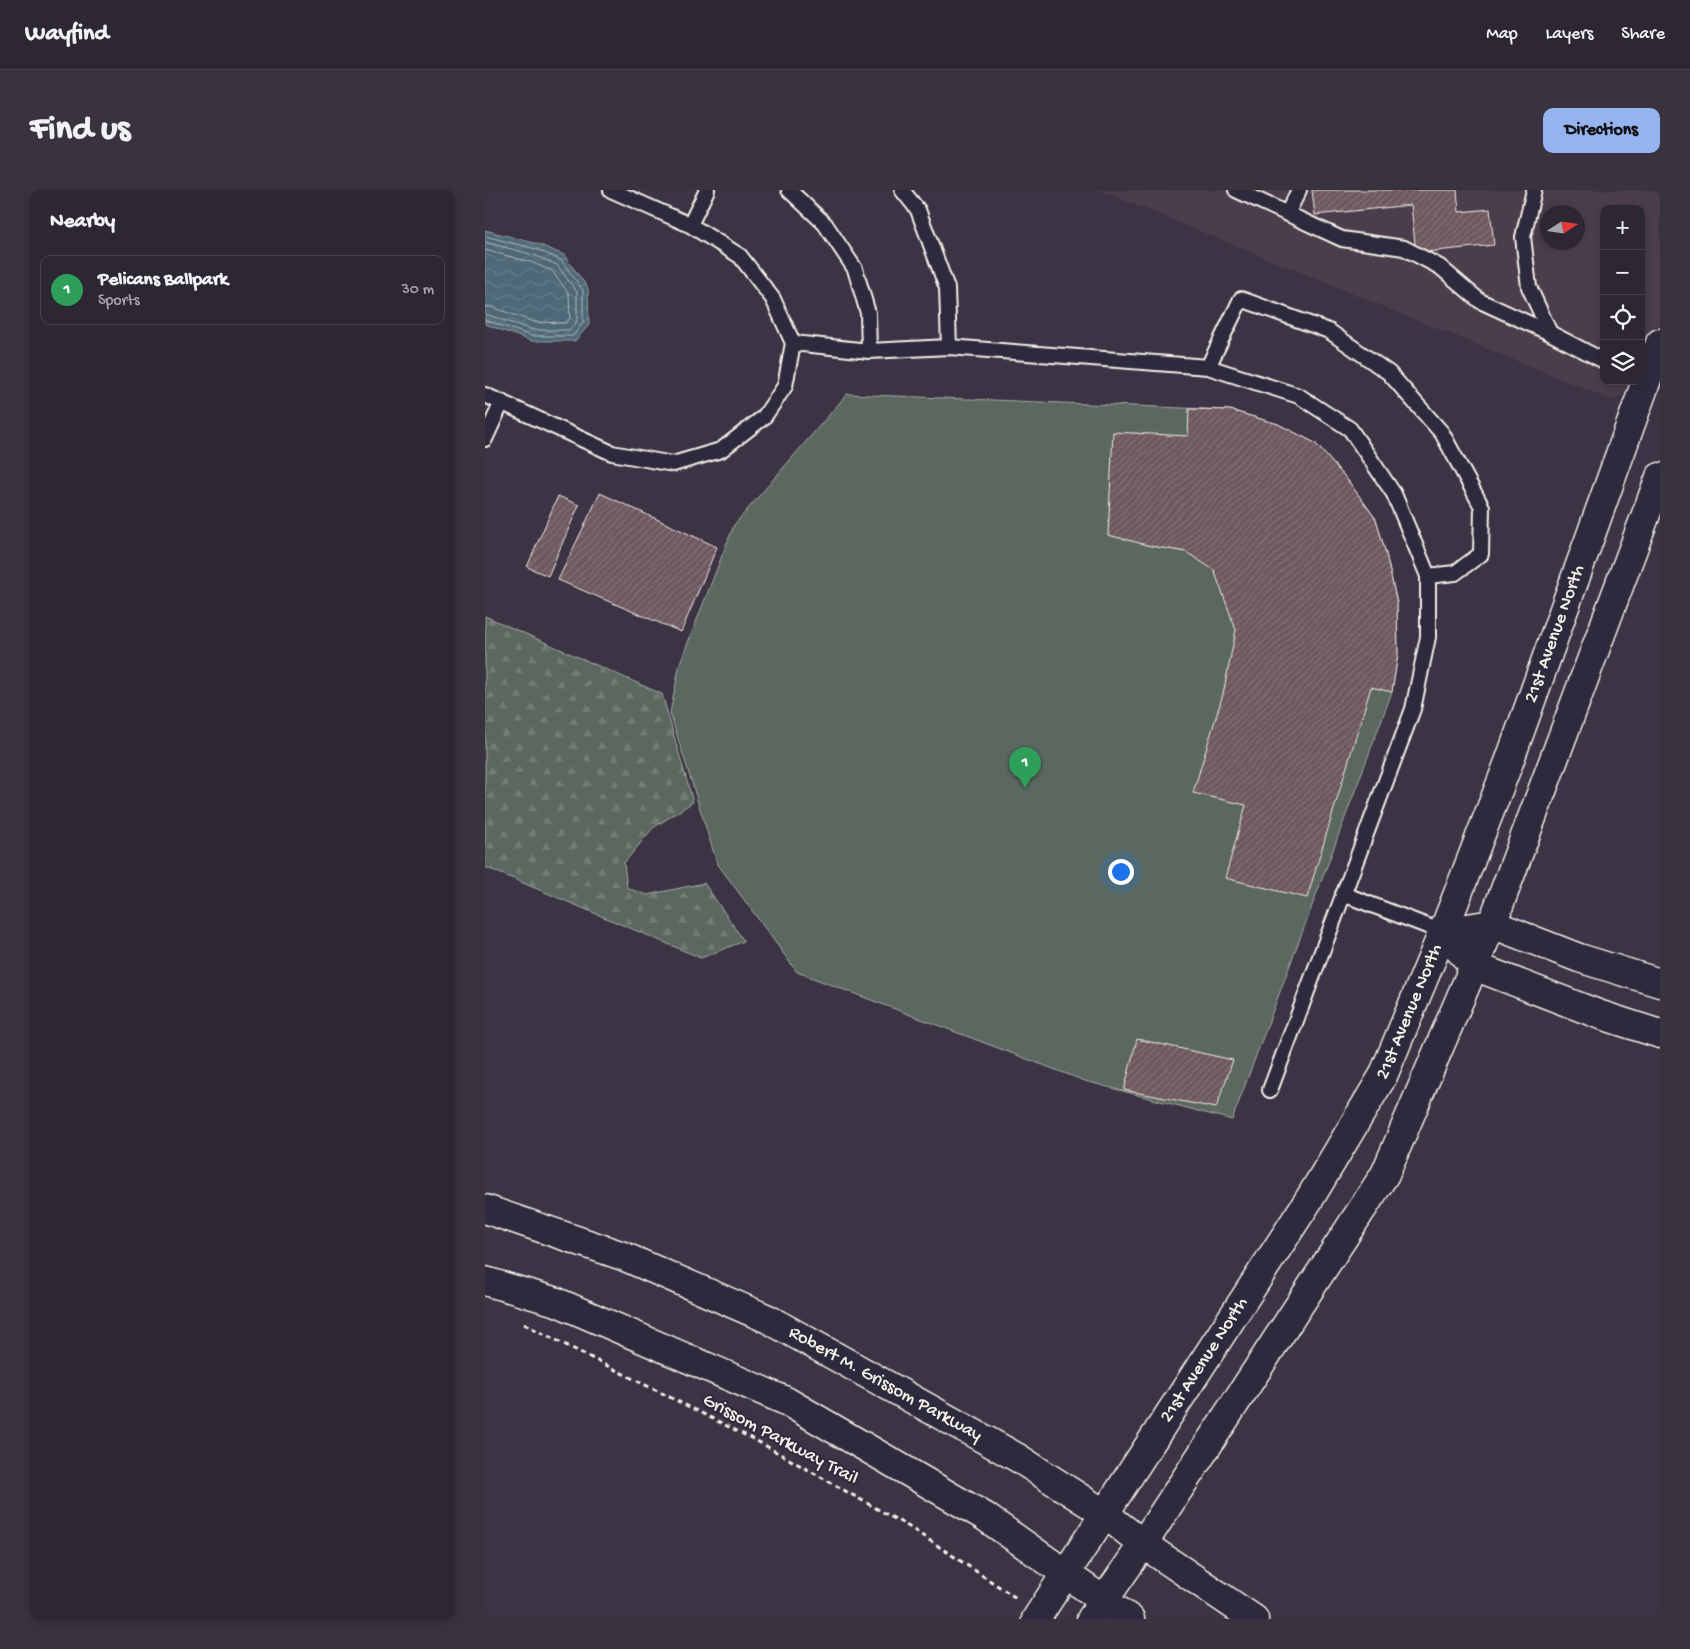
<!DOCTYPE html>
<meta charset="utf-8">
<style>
:root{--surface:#2d2633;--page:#39323f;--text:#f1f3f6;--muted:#a7a5ac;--line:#48434e;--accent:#95b2f1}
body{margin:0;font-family:"Gochi Hand",sans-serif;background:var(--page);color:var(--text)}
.controls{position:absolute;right:15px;top:15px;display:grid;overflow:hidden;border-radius:10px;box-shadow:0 2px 8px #0003}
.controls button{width:45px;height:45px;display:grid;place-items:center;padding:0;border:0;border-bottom:1px solid var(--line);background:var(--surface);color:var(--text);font:25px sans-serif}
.compass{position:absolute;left:1055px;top:15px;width:45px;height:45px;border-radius:50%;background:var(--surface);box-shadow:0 2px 8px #0003;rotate:78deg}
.you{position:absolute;left:635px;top:681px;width:18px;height:18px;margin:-12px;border:4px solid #fff;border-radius:50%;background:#1a73e8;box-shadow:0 0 0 8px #1a73e833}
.badge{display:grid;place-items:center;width:32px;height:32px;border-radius:50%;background:var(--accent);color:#fff;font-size:16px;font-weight:700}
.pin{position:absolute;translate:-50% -41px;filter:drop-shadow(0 1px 2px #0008)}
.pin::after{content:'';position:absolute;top:26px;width:18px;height:15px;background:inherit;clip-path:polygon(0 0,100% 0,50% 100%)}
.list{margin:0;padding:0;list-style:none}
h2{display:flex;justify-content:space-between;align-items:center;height:65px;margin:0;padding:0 20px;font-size:21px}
h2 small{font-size:16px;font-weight:400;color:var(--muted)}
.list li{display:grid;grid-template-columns:32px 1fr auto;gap:15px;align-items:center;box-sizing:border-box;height:70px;margin:0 10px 10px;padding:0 10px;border:1px solid var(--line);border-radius:10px}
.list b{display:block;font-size:19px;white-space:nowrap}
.list p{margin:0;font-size:16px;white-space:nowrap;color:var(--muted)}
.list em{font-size:16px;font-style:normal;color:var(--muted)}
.icon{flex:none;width:28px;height:28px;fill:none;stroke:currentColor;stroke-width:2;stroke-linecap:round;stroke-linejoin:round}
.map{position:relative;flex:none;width:1175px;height:1429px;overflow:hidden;border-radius:10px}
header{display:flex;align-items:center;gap:30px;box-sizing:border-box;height:70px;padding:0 25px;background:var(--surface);border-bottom:1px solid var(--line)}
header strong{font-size:24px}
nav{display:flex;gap:28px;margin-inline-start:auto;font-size:18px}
.intro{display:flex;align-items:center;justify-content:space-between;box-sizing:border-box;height:120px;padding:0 30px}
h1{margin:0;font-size:35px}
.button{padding:12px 22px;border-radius:10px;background:var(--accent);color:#111;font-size:18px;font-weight:700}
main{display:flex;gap:30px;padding:0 30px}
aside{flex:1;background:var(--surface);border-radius:10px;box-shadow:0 2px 8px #0003}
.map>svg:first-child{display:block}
.built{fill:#4b3e4c;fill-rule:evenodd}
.forest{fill:url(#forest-firs);stroke:#a7aca3}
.pitch{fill:#5a685e;stroke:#a7aca3}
.water{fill:url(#water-waves);stroke:#909ea4}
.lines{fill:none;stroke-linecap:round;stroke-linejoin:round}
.shore{stroke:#b2baba;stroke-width:1}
.building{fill:url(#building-hatch);stroke:#f4f1e8}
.service-casing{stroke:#f4f1e8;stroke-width:18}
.minor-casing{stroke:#f4f1e8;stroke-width:31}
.secondary-casing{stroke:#f4f1e8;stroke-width:31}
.path{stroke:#f4f1e8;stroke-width:3;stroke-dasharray:5 4;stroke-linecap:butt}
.service{stroke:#2f2a3d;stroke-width:14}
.minor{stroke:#2f2a3d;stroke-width:28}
.secondary{stroke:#2f2a3d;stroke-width:28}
.labels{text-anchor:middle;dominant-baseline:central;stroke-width:4;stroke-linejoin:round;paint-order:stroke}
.street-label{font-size:19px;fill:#f4f1e8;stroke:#2f2a3d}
</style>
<header>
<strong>Wayfind</strong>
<nav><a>Map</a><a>Layers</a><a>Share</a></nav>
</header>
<div class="intro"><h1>Find us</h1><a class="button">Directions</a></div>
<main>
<aside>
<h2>Nearby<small></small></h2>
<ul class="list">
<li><span class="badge" style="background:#2e9e5b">1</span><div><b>Pelicans Ballpark</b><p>Sports</p></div><em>30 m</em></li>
</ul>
</aside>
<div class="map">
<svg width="1175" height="1429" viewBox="0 0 1175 1429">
<defs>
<pattern id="forest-firs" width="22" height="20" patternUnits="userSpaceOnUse" patternTransform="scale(1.25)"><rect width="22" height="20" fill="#5a685e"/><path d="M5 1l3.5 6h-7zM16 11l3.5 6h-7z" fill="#727e75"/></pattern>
<pattern id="water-waves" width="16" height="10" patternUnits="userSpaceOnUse" patternTransform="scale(1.25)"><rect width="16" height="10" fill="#4e6776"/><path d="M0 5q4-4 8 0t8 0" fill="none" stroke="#687d8a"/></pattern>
<pattern id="building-hatch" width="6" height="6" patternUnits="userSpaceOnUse" patternTransform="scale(1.25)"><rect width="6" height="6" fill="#6e585e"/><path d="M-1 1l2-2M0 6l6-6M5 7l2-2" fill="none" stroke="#837075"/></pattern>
</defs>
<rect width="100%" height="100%" fill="#3c3344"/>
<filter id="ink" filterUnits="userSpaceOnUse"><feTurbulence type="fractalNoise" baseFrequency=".02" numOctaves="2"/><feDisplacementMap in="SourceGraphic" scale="10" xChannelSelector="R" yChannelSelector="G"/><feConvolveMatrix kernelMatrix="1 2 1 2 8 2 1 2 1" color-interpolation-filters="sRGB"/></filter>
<g filter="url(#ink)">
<!-- built -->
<path class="built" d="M 614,0 L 1175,0 L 1175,153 L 1160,193 L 1127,210 ZM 1119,19 L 1156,19 L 1156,191 L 1119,191 ZM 1062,22 L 1092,22 L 1092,52 L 1062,52 Z"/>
<!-- forest -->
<path class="forest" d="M 0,426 L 177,504 L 208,612 L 168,638 L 139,673 L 142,698 L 162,705 L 219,693 L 259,751 L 216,768 L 0,677 Z"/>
<!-- pitch -->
<path class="pitch" d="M 362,204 L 745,220 L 793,234 L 830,253 L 861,288 L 891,329 L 901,364 L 912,413 L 913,464 L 907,502 L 747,930 L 600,891 L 312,782 L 232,673 L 185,523 L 195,473 L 249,335 Z"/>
<!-- water -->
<path class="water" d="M 0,40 L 53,54 L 79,65 L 103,98 L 104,135 L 90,151 L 46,151 L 0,134 Z"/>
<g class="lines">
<!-- shore -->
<path class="shore" d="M 0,46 L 51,59 L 76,70 L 98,100 L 98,133 L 88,146 L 47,146 L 0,130
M 0,52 L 49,65 L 72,75 L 92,102 L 92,131 L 84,140 L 48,140 L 0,124
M 0,60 L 46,72 L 67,81 L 84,104 L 85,128 L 81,133 L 49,132 L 7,117 L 0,116"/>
</g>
<!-- building -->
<path class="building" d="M 827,0 L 972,0 L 974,22 L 1005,19 L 1009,55 L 931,63 L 926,15 L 830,25 Z
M 704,219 L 745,220 L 793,234 L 830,253 L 861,288 L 891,329 L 901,364 L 912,413 L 913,464 L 907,502 L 886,497 L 822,708 L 740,688 L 761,615 L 708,603 L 738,504 L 751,440 L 729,380 L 701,362 L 666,356 L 623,345 L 628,242 L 703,246 Z
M 115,303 L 232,357 L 196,442 L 73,390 Z
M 73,306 L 94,315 L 63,386 L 42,377 Z
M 652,849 L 748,870 L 731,918 L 639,900 Z"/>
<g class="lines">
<defs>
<path id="service" d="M 304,0 L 340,34 L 370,79 L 383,123 L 384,161
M 417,0 L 433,20 L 462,98 L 464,157
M 751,0 L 857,49 L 919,58 L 955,77 L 995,111 L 1065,143 L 1119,171
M 1049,0 L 1038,47 L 1044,97 L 1065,143
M 802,24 L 814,0
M 205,35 L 222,0
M 308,153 L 384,161 L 464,157 L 723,177 L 814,206 L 865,239 L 909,304 L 943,386 L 943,447 L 928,519 L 785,900
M 723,177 L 756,109 L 844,141 L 904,183 L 957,243 L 997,317 L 996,364 L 970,383 L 943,386
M 0,205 L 127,263 L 188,274 L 236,260 L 279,227 L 300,196 L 308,153 L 288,109 L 255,66 L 205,35 L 126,0
M 0,249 L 17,212
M 858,704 L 958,742"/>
<path id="minor" d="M 958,742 L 989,776 L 1113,824 L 1175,844
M 958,742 L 1007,734 L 1094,768 L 1175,793"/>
<g id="secondary">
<path id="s1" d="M 0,1019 L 138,1066 L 283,1129 L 533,1268 L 620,1324 L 658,1354 L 769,1429"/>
<path d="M 0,1091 L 72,1112 L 301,1211 L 499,1326 L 645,1429"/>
<path id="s2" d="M 551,1429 L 825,1008 L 898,886 L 958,742 L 1024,572 L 1175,153"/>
<path d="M 606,1429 L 658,1354 L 900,984 L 1007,734 L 1175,287"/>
</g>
</defs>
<!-- service casing -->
<use href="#service" class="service-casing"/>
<!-- minor casing -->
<use href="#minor" class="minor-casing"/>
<!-- secondary casing -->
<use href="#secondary" class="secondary-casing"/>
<!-- path -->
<path class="path" d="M 39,1134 L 272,1251 L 426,1338 L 531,1408"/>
<!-- service -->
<use href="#service" class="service"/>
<!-- minor -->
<use href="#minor" class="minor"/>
<!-- secondary -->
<use href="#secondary" class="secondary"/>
</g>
</g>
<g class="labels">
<!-- street labels -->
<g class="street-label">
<text stroke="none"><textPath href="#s2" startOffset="1119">21st Avenue North</textPath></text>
<text stroke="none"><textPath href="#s2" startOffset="714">21st Avenue North</textPath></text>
<text stroke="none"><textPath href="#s2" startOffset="309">21st Avenue North</textPath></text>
<text stroke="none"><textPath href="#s1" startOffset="438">Robert M. Grissom Parkway</textPath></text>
<text transform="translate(295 1250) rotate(28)">Grissom Parkway Trail</text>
</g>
</g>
</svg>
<div class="controls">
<button>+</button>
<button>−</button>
<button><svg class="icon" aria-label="locate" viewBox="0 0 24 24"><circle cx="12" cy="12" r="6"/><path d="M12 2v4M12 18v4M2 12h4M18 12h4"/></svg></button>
<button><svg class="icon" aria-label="layers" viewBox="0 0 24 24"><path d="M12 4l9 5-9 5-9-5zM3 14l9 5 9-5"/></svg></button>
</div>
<svg class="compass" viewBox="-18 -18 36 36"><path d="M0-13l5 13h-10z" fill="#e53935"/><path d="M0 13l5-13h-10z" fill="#a7a5ac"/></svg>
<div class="you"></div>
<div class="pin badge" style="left:540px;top:598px;background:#2e9e5b">1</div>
</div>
</main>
